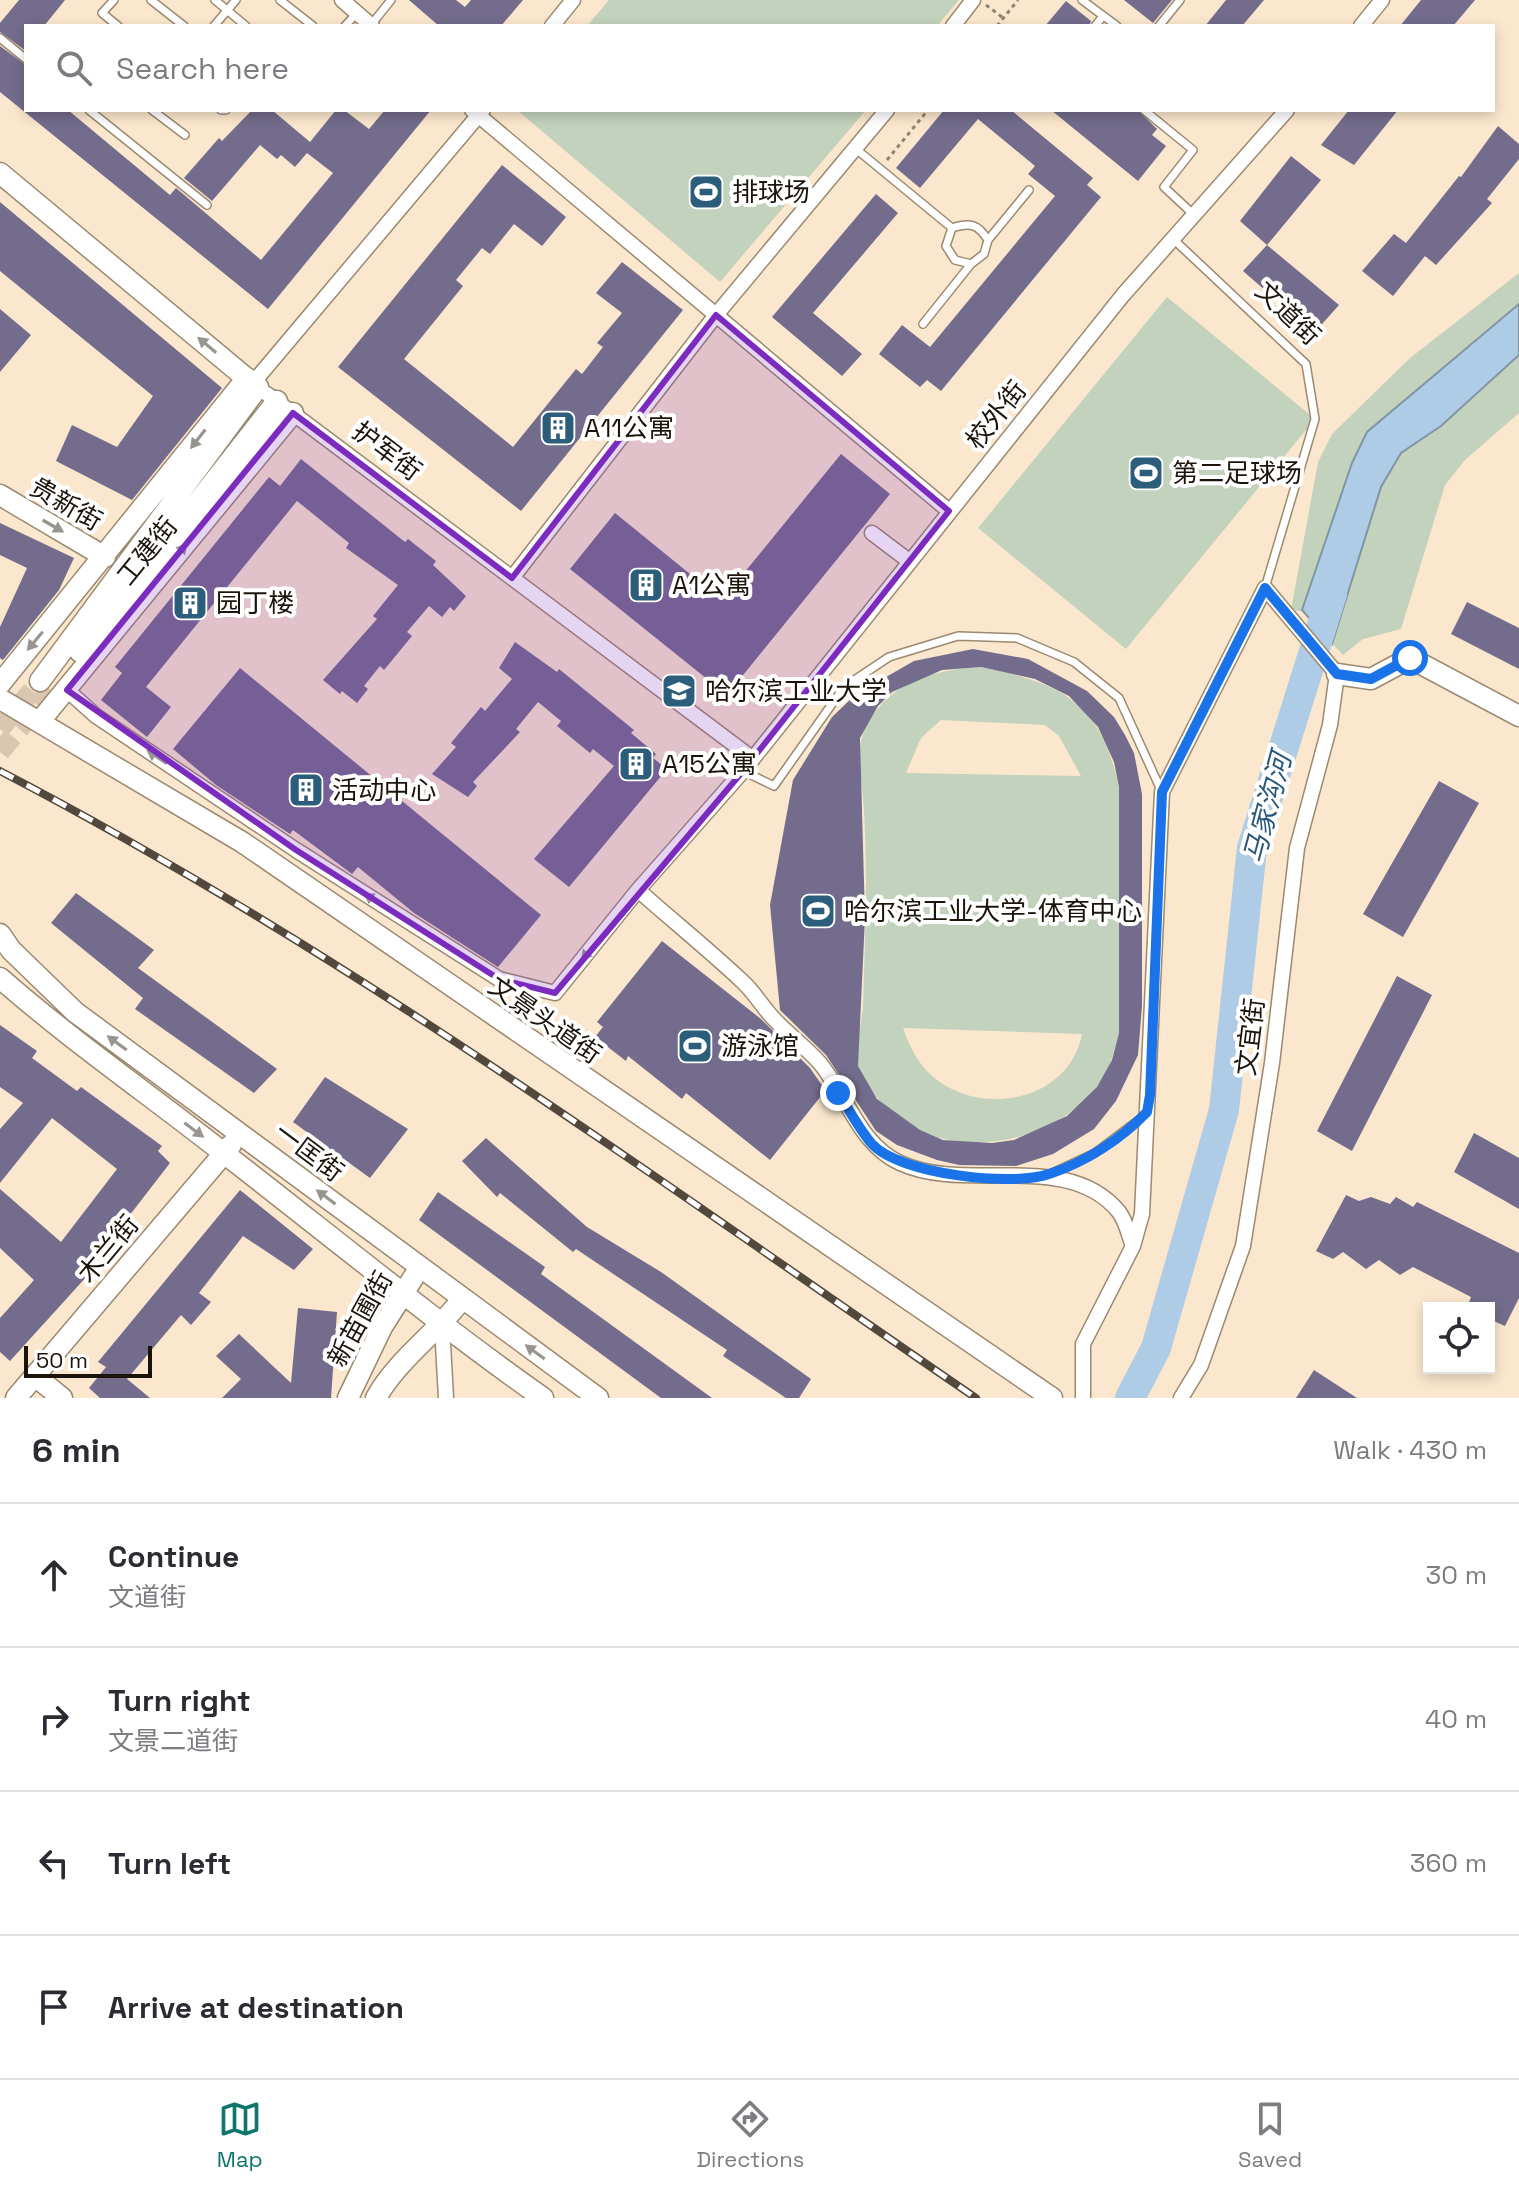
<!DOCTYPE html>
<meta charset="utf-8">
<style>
:root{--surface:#fff;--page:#f2f2f3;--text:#2b2b33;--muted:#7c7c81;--line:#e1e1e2;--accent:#0f766e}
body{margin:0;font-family:"Space Grotesk","Noto Sans SC",sans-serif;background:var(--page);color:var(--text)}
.controls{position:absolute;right:24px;bottom:24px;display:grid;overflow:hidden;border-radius:0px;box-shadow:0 4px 12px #0003}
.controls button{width:72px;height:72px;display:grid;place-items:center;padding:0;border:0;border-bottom:2px solid var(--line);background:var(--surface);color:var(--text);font:40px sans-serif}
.scale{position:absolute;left:24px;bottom:20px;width:128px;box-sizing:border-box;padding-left:8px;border:4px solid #1b140b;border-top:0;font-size:22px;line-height:28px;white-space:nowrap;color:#1b140b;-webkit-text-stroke:6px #fff;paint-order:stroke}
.stop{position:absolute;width:24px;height:24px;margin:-18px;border:6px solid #1a73e8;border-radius:50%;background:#fff}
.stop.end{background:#1a73e8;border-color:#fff;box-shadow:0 2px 8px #0008}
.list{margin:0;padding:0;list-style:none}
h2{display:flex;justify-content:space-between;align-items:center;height:104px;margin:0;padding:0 32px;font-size:34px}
h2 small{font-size:26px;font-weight:400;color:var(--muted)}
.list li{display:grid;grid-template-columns:52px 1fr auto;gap:24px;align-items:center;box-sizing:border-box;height:144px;padding:0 32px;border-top:2px solid var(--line)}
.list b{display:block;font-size:30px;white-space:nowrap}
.list p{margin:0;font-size:26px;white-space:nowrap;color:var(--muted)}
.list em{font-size:26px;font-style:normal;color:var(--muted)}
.icon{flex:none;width:44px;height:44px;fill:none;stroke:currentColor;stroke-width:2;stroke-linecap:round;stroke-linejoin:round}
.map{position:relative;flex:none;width:1519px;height:1398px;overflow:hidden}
.search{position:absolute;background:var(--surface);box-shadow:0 4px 12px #0003;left:24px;right:24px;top:24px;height:88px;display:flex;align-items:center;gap:20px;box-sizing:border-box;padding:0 28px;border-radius:0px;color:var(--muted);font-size:30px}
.sheet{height:680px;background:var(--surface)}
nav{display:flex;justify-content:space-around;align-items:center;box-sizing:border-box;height:112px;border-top:2px solid var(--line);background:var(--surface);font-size:22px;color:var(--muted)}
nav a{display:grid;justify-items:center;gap:4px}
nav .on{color:var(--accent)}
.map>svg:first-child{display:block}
.green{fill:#c3d2bc;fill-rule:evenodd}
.water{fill:#aecce6;stroke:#8295a4;stroke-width:2}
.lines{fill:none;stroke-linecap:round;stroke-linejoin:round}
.river{stroke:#aecce6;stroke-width:30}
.building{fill:#736c8c;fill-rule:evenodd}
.secondary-tunnel{stroke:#d9c7b0;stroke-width:20;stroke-dasharray:20 10;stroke-linecap:butt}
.lane-casing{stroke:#9b8970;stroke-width:10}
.street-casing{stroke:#9b8970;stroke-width:17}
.secondary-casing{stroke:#9b8970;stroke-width:23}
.path{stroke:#918371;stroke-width:3;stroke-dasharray:4 4;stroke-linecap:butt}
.lane{stroke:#fff;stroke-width:7}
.street{stroke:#fff;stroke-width:14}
.secondary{stroke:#fff;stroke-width:20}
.rail-casing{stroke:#52483b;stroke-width:8}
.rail{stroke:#fff;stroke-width:5;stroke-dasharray:15;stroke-linecap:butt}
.oneway{fill:#989591}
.route{stroke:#1a73e8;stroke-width:10}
.marked{fill:#7b2cbf;fill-opacity:0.2;stroke:#7b2cbf;stroke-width:6;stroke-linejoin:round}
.labels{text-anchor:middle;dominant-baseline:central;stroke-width:8;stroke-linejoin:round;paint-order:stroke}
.poi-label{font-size:26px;fill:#1b140b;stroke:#fff;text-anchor:start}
.street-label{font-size:26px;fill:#1b140b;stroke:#fff}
.water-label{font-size:28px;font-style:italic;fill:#2a587d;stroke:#fff}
</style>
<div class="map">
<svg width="1519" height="1398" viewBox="0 0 1519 1398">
<rect width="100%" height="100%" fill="#fbe7cd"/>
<!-- green -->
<path class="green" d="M 609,0 L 959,0 L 937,26 L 587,26 Z
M 517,110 L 866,110 L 720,282 Z
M 1519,273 L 1519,413 L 1465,460 L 1445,485 L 1401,629 L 1363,639 L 1343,655 L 1302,611 L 1291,610 L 1318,462 L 1332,434 L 1410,358 Z
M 1167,297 L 1315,419 L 1126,649 L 978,528 Z
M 981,667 C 1061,684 1100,700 1119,787 L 1119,1033 C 1114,1052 1109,1072 1096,1088 C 1040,1157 915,1166 867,1083 C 864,1078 860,1072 858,1067 C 854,1049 862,1024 863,1006 C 865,942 868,877 864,812 C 863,785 853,747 868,723 C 893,680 934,670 981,667 ZM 941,720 L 1045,725 L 1059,736 L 1081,776 L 906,773 L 921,738 ZM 903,1028 L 1082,1034 C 1069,1102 980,1118 932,1076 C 918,1064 909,1045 903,1028 Z"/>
<!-- water -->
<path class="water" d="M 1519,304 L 1519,355 L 1441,426 L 1401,453 L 1381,487 L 1332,644 L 1302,610 L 1352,463 L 1367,432 Z"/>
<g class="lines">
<!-- river -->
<path class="river" d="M 1130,1398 L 1156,1348 L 1224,1110 L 1252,848 L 1332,594"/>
</g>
<!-- building -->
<path class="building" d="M 19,0 L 65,0 L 44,26 L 26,26 L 26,51 L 0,32 L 0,23 Z
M 409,0 L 456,0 L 465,7 L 471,0 L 523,0 L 501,26 L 439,26 Z
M 1124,0 L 1172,0 L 1153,23 Z
M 1226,0 L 1264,0 L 1242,26 L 1205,26 Z
M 1421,0 L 1475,0 L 1453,26 L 1400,26 Z
M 1066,1 L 1091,21 L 1089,26 L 1045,26 Z
M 0,46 L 26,65 L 26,110 L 68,110 L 170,195 L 176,188 L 261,260 L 333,173 L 307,153 L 295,167 L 281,155 L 277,159 L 260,145 L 212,201 L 184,178 L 219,138 L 222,141 L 252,110 L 272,110 L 310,142 L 336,110 L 344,110 L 369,129 L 385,110 L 431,110 L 268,309 L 0,92 Z
M 944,110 L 1011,110 L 1093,178 L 1087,185 L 1101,197 L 941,391 L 927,380 L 920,387 L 879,354 L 902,325 L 930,347 L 1055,196 L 1028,174 L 1035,166 L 978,119 L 920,188 L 896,168 Z
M 1051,110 L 1138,110 L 1157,129 L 1152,135 L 1166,146 L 1138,181 Z
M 1349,110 L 1398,110 L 1354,165 L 1321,145 Z
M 1498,126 L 1519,144 L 1519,159 L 1487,199 L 1492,203 L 1436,265 L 1425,256 L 1393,296 L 1362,271 L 1394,234 L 1406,243 L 1459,176 L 1461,177 Z
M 1291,156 L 1321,180 L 1267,245 L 1240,221 Z
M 502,165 L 566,217 L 542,246 L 514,224 L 490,254 L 482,248 L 456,280 L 463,286 L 404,359 L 513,447 L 576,369 L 582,374 L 603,347 L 597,343 L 622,313 L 596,293 L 622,262 L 683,310 L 521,511 L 338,367 Z
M 876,194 L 898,213 L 813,313 L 862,354 L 842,376 L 772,317 Z
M 0,202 L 222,388 L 132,500 L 56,461 L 72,425 L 117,447 L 153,396 L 0,271 Z
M 1267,245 L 1339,305 L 1314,333 L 1243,271 Z
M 0,309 L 31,335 L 0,372 Z
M 841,454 L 890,494 L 727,695 L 570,569 L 615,513 L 722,600 Z
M 301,459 L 405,542 L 408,539 L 436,561 L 433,565 L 466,596 L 454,611 L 450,607 L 442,617 L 429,606 L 407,632 L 412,636 L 384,670 L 380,666 L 364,686 L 368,689 L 357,703 L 342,691 L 340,694 L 323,680 L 377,619 L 373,616 L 398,585 L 346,548 L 349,543 L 297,501 L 146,687 L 171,707 L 147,737 L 101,700 L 122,673 L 115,667 L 269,477 L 280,486 Z
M 0,523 L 74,558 L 59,590 L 3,660 L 0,658 L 0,627 L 27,568 L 0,555 Z
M 1467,602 L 1519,628 L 1519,669 L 1451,634 Z
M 515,642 L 557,672 L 559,669 L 634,730 L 631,733 L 656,754 L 653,758 L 667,769 L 569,887 L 534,859 L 614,766 L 593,749 L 590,753 L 557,726 L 561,721 L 538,702 L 516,729 L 520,732 L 473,782 L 477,786 L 468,797 L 432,774 L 456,747 L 451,743 L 481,707 L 485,711 L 512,679 L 499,668 Z
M 973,649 L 1028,659 L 1087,691 L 1114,717 L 1125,735 L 1134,753 L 1142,794 L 1142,1006 L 1138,1055 L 1116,1101 L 1094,1129 L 1053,1154 L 1016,1166 L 959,1165 L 937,1160 L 897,1145 L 876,1131 L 826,1055 L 780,1010 L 770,905 L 793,780 L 832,717 L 853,697 L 856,703 L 872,685 L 914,661 ZM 981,667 L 1035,679 L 1069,696 L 1098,727 L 1114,762 L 1119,787 L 1119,1033 L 1112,1060 L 1097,1087 L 1067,1116 L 1014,1140 L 992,1143 L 943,1140 L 920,1130 L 877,1099 L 858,1066 L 865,918 L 860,738 L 878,706 L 892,692 L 942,670 Z
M 240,668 L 541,915 L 498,967 L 414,913 L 358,867 L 352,874 L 293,830 L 290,834 L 216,785 L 173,749 Z
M 1439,781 L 1479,803 L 1403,937 L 1363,914 Z
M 76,893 L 154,950 L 138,968 L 277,1069 L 254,1093 L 135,1009 L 143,998 L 51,923 Z
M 662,941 L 761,1019 L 810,1068 L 837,1107 L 821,1096 L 770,1160 L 686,1093 L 682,1099 L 628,1056 L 626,1061 L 595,1037 L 603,1027 L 597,1022 Z
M 1397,976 L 1432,995 L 1352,1151 L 1317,1131 Z
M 0,1025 L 37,1051 L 32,1058 L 77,1091 L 81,1087 L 162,1146 L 158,1151 L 170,1163 L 85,1273 L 88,1275 L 10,1361 L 0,1352 L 0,1318 L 34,1280 L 0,1248 L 0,1189 L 61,1242 L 117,1169 L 52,1118 L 0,1183 L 0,1129 L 23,1103 L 0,1087 Z
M 325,1077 L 408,1129 L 370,1178 L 293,1122 Z
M 1474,1133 L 1519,1158 L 1519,1209 L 1454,1172 Z
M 486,1138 L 587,1227 L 661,1272 L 811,1379 L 799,1398 L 786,1398 L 723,1356 L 727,1350 L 576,1249 L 573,1252 L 500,1193 L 497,1197 L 462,1161 Z
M 240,1190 L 313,1249 L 294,1270 L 243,1236 L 199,1293 L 211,1302 L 191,1325 L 181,1315 L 127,1379 L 150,1398 L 100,1398 L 89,1388 L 106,1367 L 98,1362 Z
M 438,1192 L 545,1267 L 541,1274 L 712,1398 L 661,1398 L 419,1220 Z
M 1346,1195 L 1359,1201 L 1371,1197 L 1390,1204 L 1396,1197 L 1413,1207 L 1417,1202 L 1519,1253 L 1519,1298 L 1505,1326 L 1489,1319 L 1489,1308 L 1467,1308 L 1471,1297 L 1413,1267 L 1400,1275 L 1379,1260 L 1366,1269 L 1343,1252 L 1333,1259 L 1316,1251 Z
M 298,1308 L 337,1312 L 331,1398 L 222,1398 L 241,1379 L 216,1356 L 239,1334 L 291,1383 Z
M 1314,1370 L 1357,1398 L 1296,1398 Z"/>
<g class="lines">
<!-- secondary-tunnel -->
<path class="secondary-tunnel" d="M 0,729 L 40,681
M 0,752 L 51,690"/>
<defs>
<path id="lane" d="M 114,0 L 102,13 L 118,26
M 151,0 L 184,26
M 215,0 L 246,26
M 280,0 L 313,26
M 1082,0 L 1117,26
M 371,25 L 391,0
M 214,26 L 236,0
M 345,26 L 357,13
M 1095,26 L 1103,16
M 1159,26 L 1180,0
M 0,38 L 26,59
M 89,110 L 207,205
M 152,110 L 185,135
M 221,110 L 226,110
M 1144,110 L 1193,150 L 1164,187 L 1193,214
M 856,149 L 952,228 C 970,222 978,224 988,240 L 984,254 L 971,264 L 955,260 L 946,246 L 952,228
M 1171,237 L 1306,364 L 1315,419 L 1265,588
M 988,240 L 1029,190
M 923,324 L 971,264
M 743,771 L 774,786 L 844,687 L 889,657 L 958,636 L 1017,638 L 1074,662 L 1119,698 L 1161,790
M 1048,1175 L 1095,1153 L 1144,1116"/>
<path id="street" d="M 342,0 L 372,26
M 552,26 L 573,0
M 953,26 L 973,0
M 1361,26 L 1382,0
M 472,110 L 949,511
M 253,383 L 483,110
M 267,394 L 752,758
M 872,533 L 909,561
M 512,578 L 716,315 L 887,110
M 67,690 L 96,716 L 296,850 L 499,979 L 555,993 L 638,890
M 1133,1246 C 1129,1236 1126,1221 1119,1212 C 1068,1149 967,1194 900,1163 C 858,1144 847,1094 818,1061 C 804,1046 788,1034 774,1019 C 763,1008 755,993 743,982 C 709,950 673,921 638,890 L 743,771 L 1123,295 L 1287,110
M 442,1326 L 446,1398
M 1083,1398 L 1083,1344 L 1133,1246 L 1142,1214 L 1162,792 L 1265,588 L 1337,674 L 1330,725 L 1297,848 L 1272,1063 L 1243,1246 L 1201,1365 L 1181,1398"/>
<path id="secondary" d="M 0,173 L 257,387
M 0,495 L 105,557
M 80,652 L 277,401
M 1337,674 L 1371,679 L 1410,658 L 1519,716
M 40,681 L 258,387
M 0,684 L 247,378
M 0,699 L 242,842 L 1052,1398
M 40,721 L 293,413
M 0,934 L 11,950 L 75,1012 L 598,1398
M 0,978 C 72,1041 150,1095 225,1154 C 331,1236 434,1321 543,1398
M 35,1376 L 62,1398
M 16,1398 L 231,1145
M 348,1398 L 382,1327 L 420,1267
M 376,1398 C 397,1360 436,1334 462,1299"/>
</defs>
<!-- lane casing -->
<use href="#lane" class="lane-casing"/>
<!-- street casing -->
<use href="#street" class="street-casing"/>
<!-- secondary casing -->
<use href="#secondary" class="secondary-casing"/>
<!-- path -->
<path class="path" d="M 986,5 L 1002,17
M 997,26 L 1018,0
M 887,160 L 928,110"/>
<!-- lane -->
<use href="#lane" class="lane"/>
<!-- street -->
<use href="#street" class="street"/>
<!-- secondary -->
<use href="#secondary" class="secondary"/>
<defs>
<path id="rail" d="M 0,771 C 343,949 657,1180 976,1398"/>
</defs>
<!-- rail casing -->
<use href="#rail" class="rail-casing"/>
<!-- rail -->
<use href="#rail" class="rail"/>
</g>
<!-- one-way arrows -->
<defs><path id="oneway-solid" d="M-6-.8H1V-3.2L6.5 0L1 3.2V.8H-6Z" transform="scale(2)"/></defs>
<g class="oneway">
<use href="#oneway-solid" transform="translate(207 345) rotate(-140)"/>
<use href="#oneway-solid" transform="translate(198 439) rotate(128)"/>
<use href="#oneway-solid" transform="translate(53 526) rotate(30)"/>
<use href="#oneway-solid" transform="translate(179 553) rotate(-51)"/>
<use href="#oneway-solid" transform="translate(35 641) rotate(130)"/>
<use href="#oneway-solid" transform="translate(157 757) rotate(-146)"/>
<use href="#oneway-solid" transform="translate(374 900) rotate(-148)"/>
<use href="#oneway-solid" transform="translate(589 951) rotate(129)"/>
<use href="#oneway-solid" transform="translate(117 1043) rotate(-144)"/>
<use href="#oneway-solid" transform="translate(194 1130) rotate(37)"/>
<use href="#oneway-solid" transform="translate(326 1197) rotate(-143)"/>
<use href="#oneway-solid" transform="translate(535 1352) rotate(-144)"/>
</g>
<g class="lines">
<!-- route -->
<path class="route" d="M 838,1093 C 849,1109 859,1129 872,1144 C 899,1174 1012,1187 1049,1174 C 1086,1162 1121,1139 1147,1112 L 1150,1095 L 1162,792 L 1265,588 L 1337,674 L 1371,679 L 1410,658"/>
</g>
<!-- marked area -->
<path class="marked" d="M 716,315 L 949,511 L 743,771 L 555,993 L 499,979 L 296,850 L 67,690 L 293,413 L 512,578 Z"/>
<!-- icons -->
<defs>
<symbol id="stadium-square" viewBox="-11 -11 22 22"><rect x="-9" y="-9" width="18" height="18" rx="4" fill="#2c5e7c" stroke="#fff"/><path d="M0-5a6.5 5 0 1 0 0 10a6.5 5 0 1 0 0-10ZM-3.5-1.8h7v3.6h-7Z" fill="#fff"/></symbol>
<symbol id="building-square" viewBox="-11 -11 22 22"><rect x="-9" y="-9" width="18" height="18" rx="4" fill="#2c5e7c" stroke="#fff"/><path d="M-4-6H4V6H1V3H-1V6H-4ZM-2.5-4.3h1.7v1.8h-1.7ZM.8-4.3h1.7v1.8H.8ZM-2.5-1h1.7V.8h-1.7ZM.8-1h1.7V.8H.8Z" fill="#fff"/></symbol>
<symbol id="university-square" viewBox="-11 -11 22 22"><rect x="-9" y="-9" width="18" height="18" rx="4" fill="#2c5e7c" stroke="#fff"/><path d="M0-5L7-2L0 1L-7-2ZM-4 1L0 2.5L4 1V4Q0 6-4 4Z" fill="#fff"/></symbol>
</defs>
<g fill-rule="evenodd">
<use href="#stadium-square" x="686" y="172" width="40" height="40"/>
<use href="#building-square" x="538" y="408" width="40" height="40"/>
<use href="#stadium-square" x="1126" y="453" width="40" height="40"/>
<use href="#building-square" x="626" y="565" width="40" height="40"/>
<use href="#building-square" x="170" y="583" width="40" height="40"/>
<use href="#university-square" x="659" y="671" width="40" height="40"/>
<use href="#building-square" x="616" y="744" width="40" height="40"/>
<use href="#building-square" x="286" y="770" width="40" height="40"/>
<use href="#stadium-square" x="798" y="891" width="40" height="40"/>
<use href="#stadium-square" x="675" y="1026" width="40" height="40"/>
</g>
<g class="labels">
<!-- poi labels -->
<g class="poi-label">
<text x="732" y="192">排球场</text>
<text x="584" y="428">A11公寓</text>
<text x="1172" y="473">第二足球场</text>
<text x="672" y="585">A1公寓</text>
<text x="216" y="603">园丁楼</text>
<text x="705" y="691">哈尔滨工业大学</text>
<text x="662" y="764">A15公寓</text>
<text x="332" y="790">活动中心</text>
<text x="844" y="911">哈尔滨工业大学-体育中心</text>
<text x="721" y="1046">游泳馆</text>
</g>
<!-- street labels -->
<g class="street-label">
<text transform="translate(1288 313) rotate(44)">文道街</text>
<text transform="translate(996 415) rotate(-51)">校外街</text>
<text transform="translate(387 451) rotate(37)">护军街</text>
<text transform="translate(66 504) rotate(30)">贵新街</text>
<text transform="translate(147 551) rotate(-51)">工建街</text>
<text transform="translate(545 1020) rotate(35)">文景头道街</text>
<text transform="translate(1250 1037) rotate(-83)">文宜街</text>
<text transform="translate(309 1152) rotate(37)">一匡街</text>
<text transform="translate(108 1249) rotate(-50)">木兰街</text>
<text transform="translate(360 1319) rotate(-61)">新苗圃街</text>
</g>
<!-- water labels -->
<g class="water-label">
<text transform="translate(1267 808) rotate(-75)">马家沟河</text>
</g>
</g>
</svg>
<div class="controls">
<button><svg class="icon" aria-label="locate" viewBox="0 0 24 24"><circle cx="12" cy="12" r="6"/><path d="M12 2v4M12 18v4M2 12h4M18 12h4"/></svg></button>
</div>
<div class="scale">50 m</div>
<div class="stop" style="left:1410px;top:658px"></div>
<div class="stop end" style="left:838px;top:1093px"></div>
<div class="search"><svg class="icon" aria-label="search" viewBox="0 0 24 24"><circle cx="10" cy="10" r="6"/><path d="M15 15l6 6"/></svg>Search here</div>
</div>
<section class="sheet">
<h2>6 min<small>Walk · 430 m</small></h2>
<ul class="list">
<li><svg class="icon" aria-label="ahead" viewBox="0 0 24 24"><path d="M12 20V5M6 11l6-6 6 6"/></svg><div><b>Continue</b><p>文道街</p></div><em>30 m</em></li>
<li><svg class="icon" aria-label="right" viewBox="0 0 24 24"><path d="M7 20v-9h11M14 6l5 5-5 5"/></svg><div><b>Turn right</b><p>文景二道街</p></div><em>40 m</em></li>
<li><svg class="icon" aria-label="left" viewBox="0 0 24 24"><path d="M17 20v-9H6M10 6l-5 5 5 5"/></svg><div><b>Turn left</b></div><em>360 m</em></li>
<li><svg class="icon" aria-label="arrive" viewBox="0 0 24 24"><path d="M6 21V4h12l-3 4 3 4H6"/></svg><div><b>Arrive at destination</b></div></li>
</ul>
</section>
<nav>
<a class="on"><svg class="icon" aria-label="map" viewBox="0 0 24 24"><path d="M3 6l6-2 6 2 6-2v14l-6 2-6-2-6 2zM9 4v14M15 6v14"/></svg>Map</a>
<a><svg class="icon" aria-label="directions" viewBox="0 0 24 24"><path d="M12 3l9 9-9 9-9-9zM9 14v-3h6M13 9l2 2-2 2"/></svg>Directions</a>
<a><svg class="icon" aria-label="saved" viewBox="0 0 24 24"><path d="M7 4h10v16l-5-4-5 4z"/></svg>Saved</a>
</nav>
